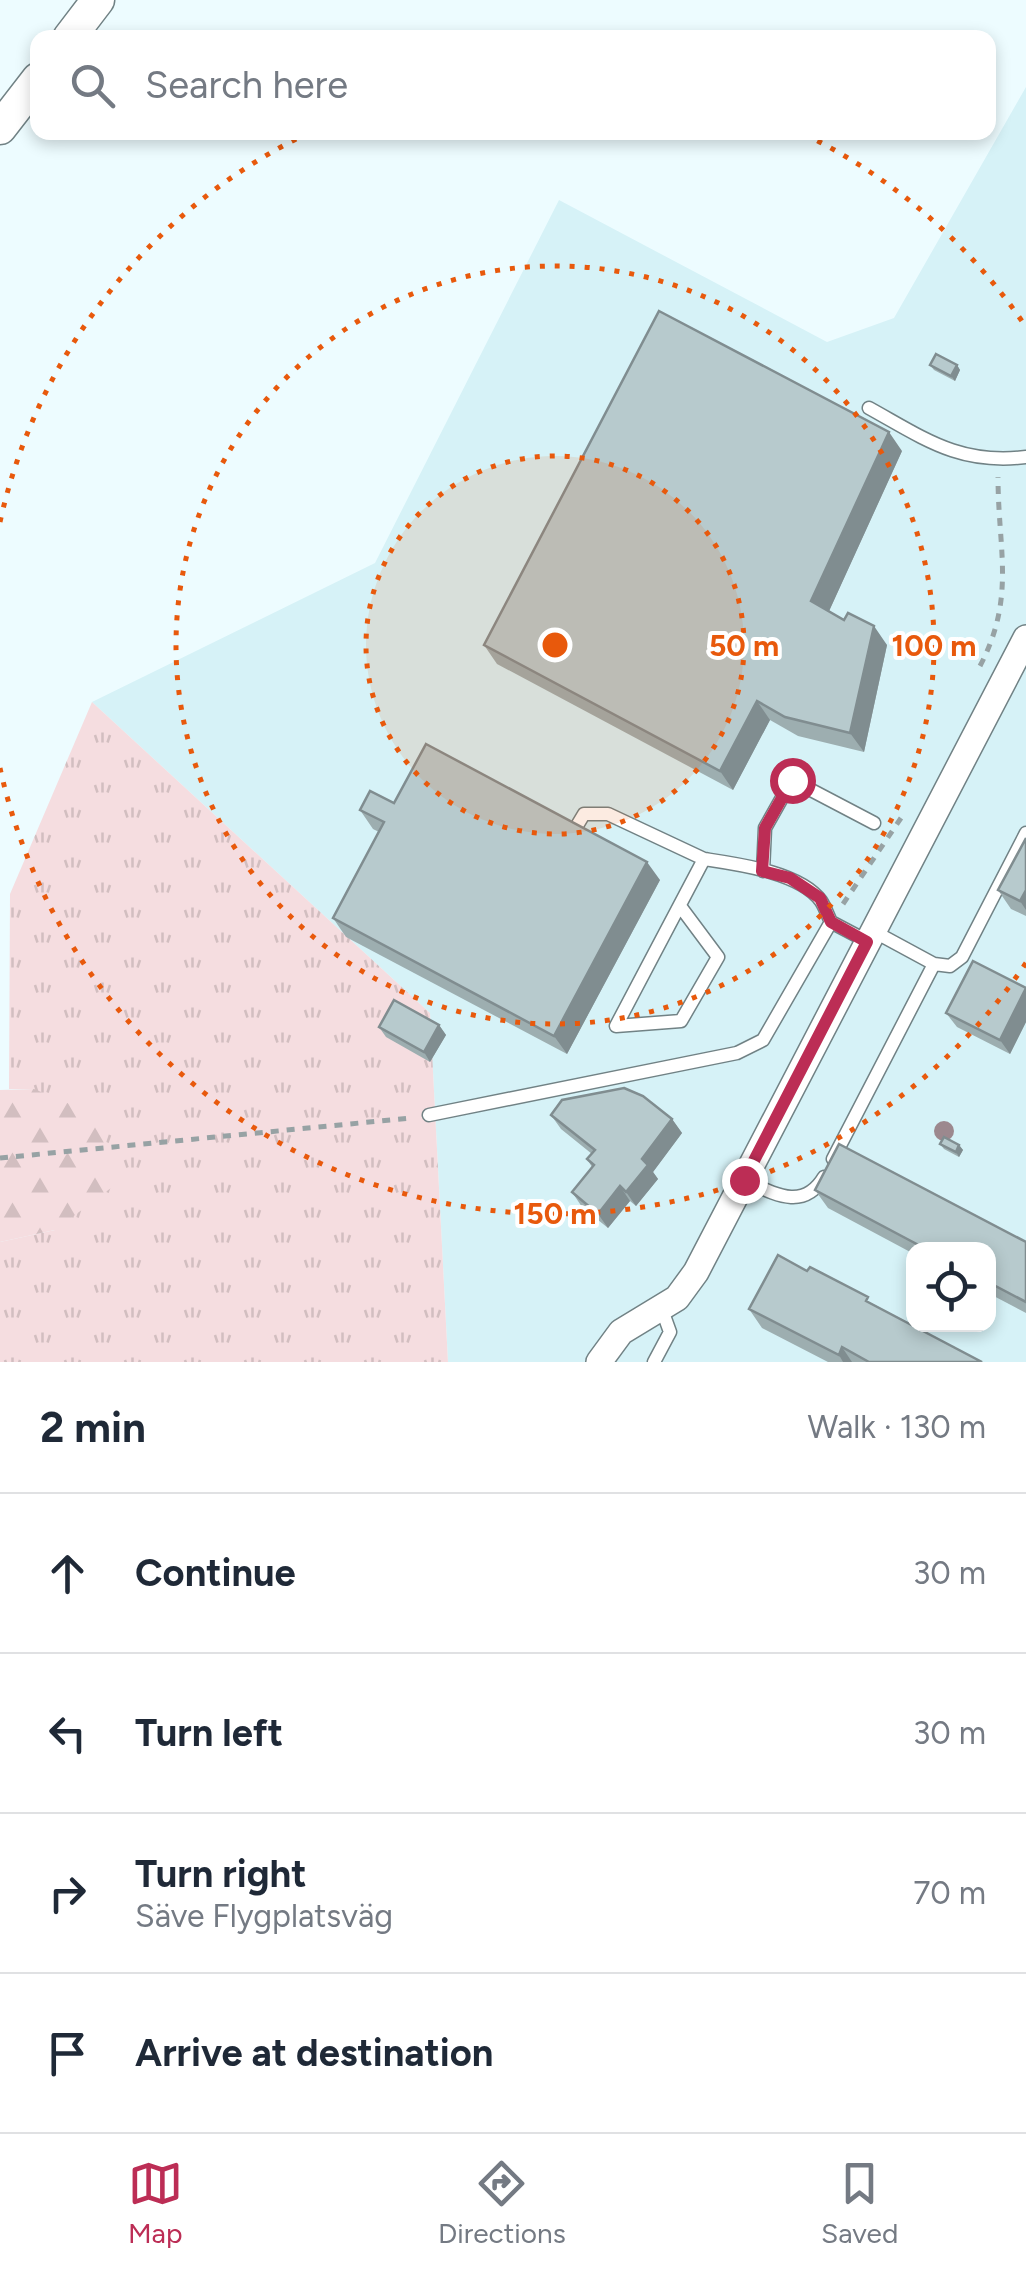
<!DOCTYPE html>
<meta charset="utf-8">
<style>
:root{--surface:#fff;--page:#f2f2f3;--text:#1f2937;--muted:#747a83;--line:#e0e1e3;--accent:#bc2d55}
body{margin:0;font-family:Figtree,sans-serif;background:var(--page);color:var(--text)}
.controls{position:absolute;right:30px;bottom:30px;display:grid;overflow:hidden;border-radius:20px;box-shadow:0 5px 15px #0003}
.controls button{width:90px;height:90px;display:grid;place-items:center;padding:0;border:0;border-bottom:2px solid var(--line);background:var(--surface);color:var(--text);font:50px sans-serif}
.stop{position:absolute;width:30px;height:30px;margin:-22px;border:8px solid #bc2d55;border-radius:50%;background:#fff}
.stop.end{background:#bc2d55;border-color:#fff;box-shadow:0 2px 10px #0008}
.list{margin:0;padding:0;list-style:none}
h2{display:flex;justify-content:space-between;align-items:center;height:130px;margin:0;padding:0 40px;font-size:42px}
h2 small{font-size:32px;font-weight:400;color:var(--muted)}
.list li{display:grid;grid-template-columns:65px 1fr auto;gap:30px;align-items:center;box-sizing:border-box;height:160px;padding:0 40px;border-top:2px solid var(--line)}
.list b{display:block;font-size:38px;white-space:nowrap}
.list p{margin:0;font-size:32px;white-space:nowrap;color:var(--muted)}
.list em{font-size:32px;font-style:normal;color:var(--muted)}
.icon{flex:none;width:55px;height:55px;fill:none;stroke:currentColor;stroke-width:2;stroke-linecap:round;stroke-linejoin:round}
.map{position:relative;flex:none;width:1026px;height:1362px;overflow:hidden}
.search{position:absolute;background:var(--surface);box-shadow:0 5px 15px #0003;left:30px;right:30px;top:30px;height:110px;display:flex;align-items:center;gap:25px;box-sizing:border-box;padding:0 35px;border-radius:20px;color:var(--muted);font-size:38px}
.sheet{height:770px;background:var(--surface)}
nav{display:flex;justify-content:space-around;align-items:center;box-sizing:border-box;height:140px;border-top:2px solid var(--line);background:var(--surface);font-size:28px;color:var(--muted)}
nav a{display:grid;justify-items:center;gap:5px}
nav .on{color:var(--accent)}
.map>svg:first-child{display:block}
.built{fill:#d6f2f7;fill-rule:evenodd}
.grass{fill:url(#grass-tufts)}
.forest{fill:url(#forest-firs)}
.lines{fill:none;stroke-linecap:round;stroke-linejoin:round}
.service-casing{stroke:#718285;stroke-width:15}
.minor-casing{stroke:#718285;stroke-width:28}
.tertiary-casing{stroke:#718285;stroke-width:35}
.path{stroke:#97a2a4;stroke-width:5;stroke-dasharray:8 8;stroke-linecap:butt}
.service{stroke:#fff;stroke-width:12}
.minor{stroke:#fff;stroke-width:25}
.tertiary{stroke:#fff;stroke-width:32}
.tree{fill:#9c888e}
.wall{fill:#9daeb0}
.shaded-wall{fill:#808d90}
.building{fill:#b7cacd;stroke:#808d90;stroke-width:2.5}
.route{stroke:#bc2d55;stroke-width:12}
.ring{fill:none;stroke:#e8590c;stroke-width:5;stroke-dasharray:5 10}
.centre{fill:#e8590c;stroke:#fff;stroke-width:5}
.ring-label{font-size:30px;text-anchor:middle;font-weight:bold;fill:#e8590c;stroke:#fff;stroke-width:8;stroke-linejoin:round;paint-order:stroke}
</style>
<div class="map">
<svg width="1026" height="1362" viewBox="0 0 1026 1362">
<defs>
<pattern id="grass-tufts" width="24" height="20" patternUnits="userSpaceOnUse" patternTransform="scale(2.5)"><rect width="24" height="20" fill="#f5dde0"/><path d="M3 7l-1-3M5 7V3M7 7l1-3M15 17l-1-3M17 17v-4M19 17l1-3" fill="none" stroke="#d2bec0"/></pattern>
<pattern id="forest-firs" width="22" height="20" patternUnits="userSpaceOnUse" patternTransform="scale(2.5)"><rect width="22" height="20" fill="#f5dde0"/><path d="M5 1l3.5 6h-7zM16 11l3.5 6h-7z" fill="#d2bec0"/></pattern>
</defs>
<rect width="100%" height="100%" fill="#edfcff"/>
<!-- built -->
<path class="built" d="M 1026,87 L 1026,1362 L 448,1362 L 430,1013 L 92,702 L 375,563 L 559,200 L 827,342 L 894,318 ZM 914,1250 L 988,1250 L 988,1324 L 914,1324 Z"/>
<!-- grass -->
<path class="grass" d="M 92,702 L 430,1013 L 448,1362 L 0,1362 L 0,1242 L 55,1230 L 34,1089 L 9,1089 L 10,894 Z"/>
<!-- forest -->
<path class="forest" d="M 34,1089 L 101,1117 L 115,1185 L 55,1230 L 0,1242 L 0,1090 Z"/>
<g class="lines">
<defs>
<path id="service" d="M 869,408 C 925,439 959,465 1026,457
M 572,834 L 584,814 L 608,814 L 704,859
M 763,871 L 765,828 L 792,780 L 874,823
M 680,906 L 718,957 L 681,1021 L 616,1026 L 704,859 C 737,864 800,872 821,901 C 825,907 828,916 831,922
M 873,931 L 934,964 L 950,966 L 962,957 L 1026,833
M 429,1115 L 737,1053 L 763,1040 L 831,922 L 867,941
M 833,1159 L 934,964
M 744,1180 C 773,1193 803,1212 824,1177
M 654,1362 L 670,1332 L 661,1307"/>
<path id="minor" d="M 599,1362 L 621,1332 L 677,1298 L 696,1272 L 1026,638"/>
<path id="tertiary" d="M 69,38 L 98,0
M 0,128 L 38,79"/>
</defs>
<!-- service casing -->
<use href="#service" class="service-casing"/>
<!-- minor casing -->
<use href="#minor" class="minor-casing"/>
<!-- tertiary casing -->
<use href="#tertiary" class="tertiary-casing"/>
<!-- path -->
<path class="path" d="M 980,666 C 1016,597 998,550 998,477
M 843,904 L 901,818
M 0,1158 L 411,1118"/>
<!-- service -->
<use href="#service" class="service"/>
<!-- minor -->
<use href="#minor" class="minor"/>
<!-- tertiary -->
<use href="#tertiary" class="tertiary"/>
</g>
<!-- trees -->
<circle class="tree" cx="944" cy="1131" r="10"/>
<!-- wall -->
<path class="wall" d="M 930,365 L 957,365 L 960,370 L 955,381 L 934,370 Z
M 902,451 L 829,611 L 887,645 L 864,752 L 798,736 L 770,720 L 733,790 L 497,664 L 484,645 Z
M 394,803 L 660,880 L 567,1054 L 346,937 L 333,918 L 379,832 L 373,829 L 360,810 Z
M 1026,838 L 1026,916 L 1011,909 L 998,890 Z
M 1026,988 L 1026,1022 L 1010,1054 L 957,1027 L 946,1013 Z
M 439,1025 L 446,1035 L 430,1062 L 386,1037 L 379,1027 Z
M 551,1115 L 672,1119 L 682,1133 L 653,1172 L 658,1179 L 636,1206 L 630,1201 L 608,1228 L 582,1207 L 572,1192 L 592,1167 L 587,1159 L 592,1154 L 561,1129 Z
M 940,1144 L 959,1145 L 963,1150 L 959,1157 L 944,1149 Z
M 815,1190 L 1026,1242 L 1026,1313 L 988,1293 L 988,1250 L 914,1250 L 914,1254 L 828,1208 Z
M 807,1271 L 873,1304 L 982,1362 L 828,1362 L 762,1328 L 749,1309 Z"/>
<!-- shaded-wall -->
<path class="shaded-wall" d="M 957,365 L 960,370 L 955,381 L 951,376 Z
M 889,432 L 902,451 L 825,620 L 811,601 Z
M 874,626 L 887,645 L 864,752 L 850,733 Z
M 757,701 L 770,720 L 733,790 L 720,771 Z
M 647,862 L 660,880 L 567,1054 L 554,1036 Z
M 1026,890 L 1026,910 L 1020,901 Z
M 1026,988 L 1026,1022 L 1010,1054 L 1000,1040 Z
M 439,1025 L 446,1035 L 430,1062 L 424,1052 Z
M 672,1119 L 682,1133 L 653,1172 L 658,1179 L 636,1206 L 626,1192 L 642,1159 Z
M 959,1145 L 963,1150 L 959,1157 L 956,1152 Z
M 620,1186 L 630,1201 L 608,1228 L 598,1214 Z
M 842,1347 L 852,1362 L 843,1362 L 839,1355 Z"/>
<!-- building -->
<path class="building" d="M 659,311 L 889,432 L 811,601 L 844,620 L 848,613 L 874,626 L 850,733 L 785,717 L 757,701 L 720,771 L 484,645 Z
M 936,354 L 957,365 L 951,376 L 930,365 Z
M 426,744 L 647,862 L 554,1036 L 333,918 L 384,822 L 360,810 L 370,791 L 394,803 Z
M 1026,838 L 1026,890 L 1020,901 L 998,890 Z
M 973,961 L 1026,988 L 1000,1040 L 946,1013 Z
M 394,1000 L 439,1025 L 424,1052 L 379,1027 Z
M 624,1088 L 643,1096 L 672,1119 L 642,1159 L 648,1165 L 626,1192 L 620,1186 L 598,1214 L 572,1192 L 594,1165 L 587,1159 L 595,1150 L 551,1115 L 562,1100 Z
M 944,1137 L 959,1145 L 956,1152 L 940,1144 Z
M 839,1144 L 1026,1242 L 1026,1302 L 988,1282 L 988,1250 L 928,1250 L 815,1190 Z
M 778,1255 L 807,1271 L 810,1267 L 868,1297 L 866,1301 L 982,1362 L 869,1362 L 842,1347 L 839,1355 L 749,1309 Z"/>
<g class="lines">
<!-- route -->
<path class="route" d="M 744,1180 L 867,942 L 831,922 L 820,898 L 790,878 L 762,871 L 765,828 L 792,780"/>
</g>
<!-- distance rings -->
<circle cx="555" cy="645" r="189" fill="#e8590c" fill-opacity=".12"/>
<g class="ring">
<circle cx="555" cy="645" r="189"/>
<circle cx="555" cy="645" r="379"/>
<path d="M1026 963A568 568 0 0 1 0 768M0 522A568 568 0 0 1 306 134M804 134A568 568 0 0 1 1026 327"/>
</g>
<circle cx="555" cy="645" r="15" class="centre"/>
<g class="ring-label">
<text x="744" y="656">50 m</text>
<text x="934" y="656">100 m</text>
<text x="555" y="1224">150 m</text>
</g>
</svg>
<div class="controls">
<button><svg class="icon" aria-label="locate" viewBox="0 0 24 24"><circle cx="12" cy="12" r="6"/><path d="M12 2v4M12 18v4M2 12h4M18 12h4"/></svg></button>
</div>
<div class="stop" style="left:792px;top:780px"></div>
<div class="stop end" style="left:744px;top:1180px"></div>
<div class="search"><svg class="icon" aria-label="search" viewBox="0 0 24 24"><circle cx="10" cy="10" r="6"/><path d="M15 15l6 6"/></svg>Search here</div>
</div>
<section class="sheet">
<h2>2 min<small>Walk · 130 m</small></h2>
<ul class="list">
<li><svg class="icon" aria-label="ahead" viewBox="0 0 24 24"><path d="M12 20V5M6 11l6-6 6 6"/></svg><div><b>Continue</b></div><em>30 m</em></li>
<li><svg class="icon" aria-label="left" viewBox="0 0 24 24"><path d="M17 20v-9H6M10 6l-5 5 5 5"/></svg><div><b>Turn left</b></div><em>30 m</em></li>
<li><svg class="icon" aria-label="right" viewBox="0 0 24 24"><path d="M7 20v-9h11M14 6l5 5-5 5"/></svg><div><b>Turn right</b><p>Säve Flygplatsväg</p></div><em>70 m</em></li>
<li><svg class="icon" aria-label="arrive" viewBox="0 0 24 24"><path d="M6 21V4h12l-3 4 3 4H6"/></svg><div><b>Arrive at destination</b></div></li>
</ul>
</section>
<nav>
<a class="on"><svg class="icon" aria-label="map" viewBox="0 0 24 24"><path d="M3 6l6-2 6 2 6-2v14l-6 2-6-2-6 2zM9 4v14M15 6v14"/></svg>Map</a>
<a><svg class="icon" aria-label="directions" viewBox="0 0 24 24"><path d="M12 3l9 9-9 9-9-9zM9 14v-3h6M13 9l2 2-2 2"/></svg>Directions</a>
<a><svg class="icon" aria-label="saved" viewBox="0 0 24 24"><path d="M7 4h10v16l-5-4-5 4z"/></svg>Saved</a>
</nav>
